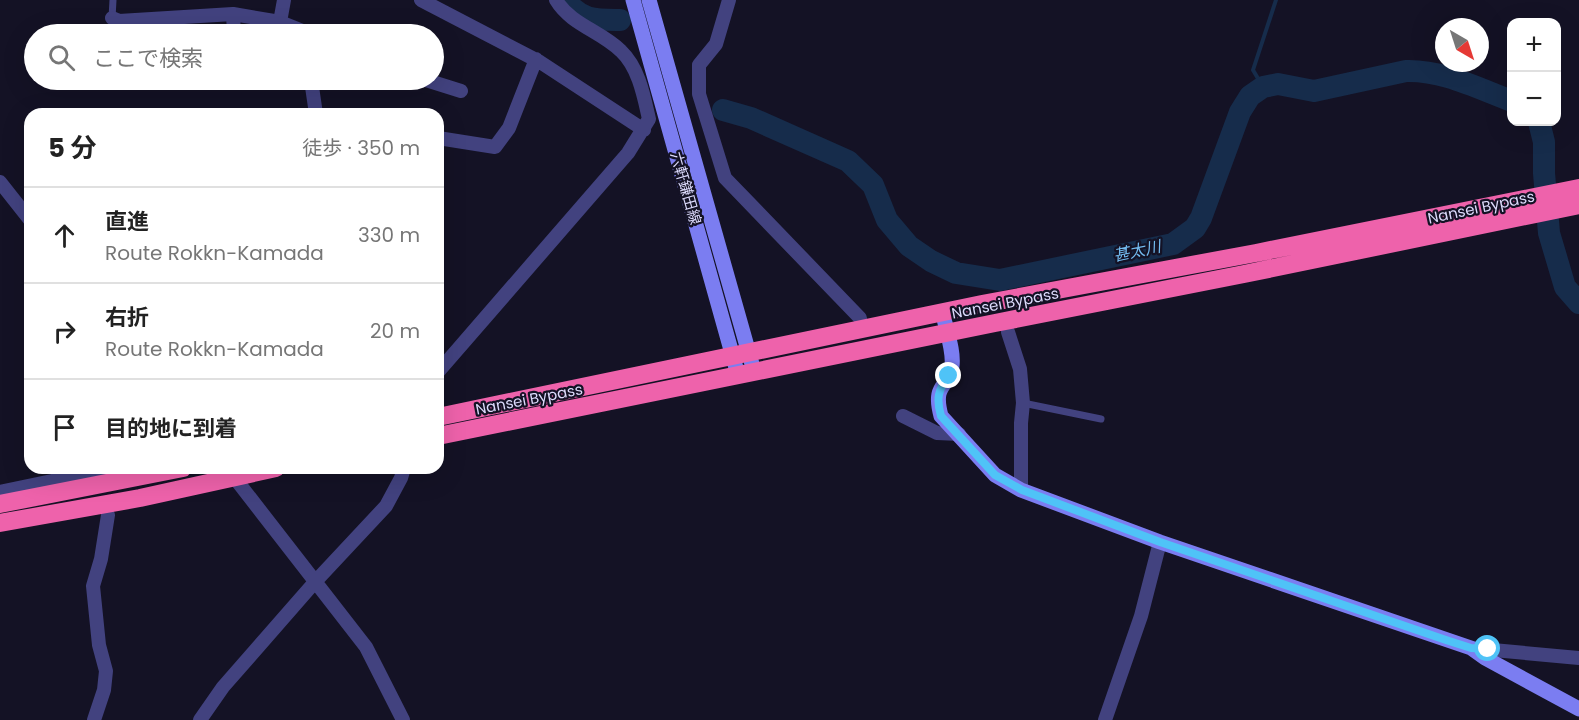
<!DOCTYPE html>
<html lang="ja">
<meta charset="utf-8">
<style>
:root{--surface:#fff;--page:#f6f6f6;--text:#222;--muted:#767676;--line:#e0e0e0}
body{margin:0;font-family:Poppins,"Noto Sans JP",sans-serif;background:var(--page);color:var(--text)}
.controls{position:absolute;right:18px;top:18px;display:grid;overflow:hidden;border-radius:12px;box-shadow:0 6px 24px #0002}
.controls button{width:54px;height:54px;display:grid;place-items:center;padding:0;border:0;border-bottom:2px solid var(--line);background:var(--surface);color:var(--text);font:30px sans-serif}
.compass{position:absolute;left:1435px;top:18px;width:54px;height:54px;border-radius:50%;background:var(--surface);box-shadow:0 6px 24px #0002;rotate:141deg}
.stop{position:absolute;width:18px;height:18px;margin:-14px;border:4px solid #4fc3f7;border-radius:50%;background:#fff}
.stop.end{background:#4fc3f7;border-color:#fff;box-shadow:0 2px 6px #0008}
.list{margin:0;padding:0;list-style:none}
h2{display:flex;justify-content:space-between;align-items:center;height:78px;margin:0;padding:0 24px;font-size:26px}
h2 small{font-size:20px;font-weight:400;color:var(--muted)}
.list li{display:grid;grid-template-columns:39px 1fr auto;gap:18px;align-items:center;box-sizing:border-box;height:96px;padding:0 24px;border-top:2px solid var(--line)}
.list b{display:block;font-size:22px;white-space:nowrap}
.list p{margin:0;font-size:20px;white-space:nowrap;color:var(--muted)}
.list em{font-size:20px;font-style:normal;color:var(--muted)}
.icon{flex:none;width:33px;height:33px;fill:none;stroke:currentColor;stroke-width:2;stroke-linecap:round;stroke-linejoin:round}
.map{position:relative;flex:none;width:1579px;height:720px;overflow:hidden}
.search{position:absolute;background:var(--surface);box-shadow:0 6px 24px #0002;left:24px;top:24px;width:420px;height:66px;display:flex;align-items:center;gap:15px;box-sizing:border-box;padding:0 21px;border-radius:33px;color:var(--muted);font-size:22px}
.panel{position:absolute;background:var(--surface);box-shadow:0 6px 24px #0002;left:24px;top:108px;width:420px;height:366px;border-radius:18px}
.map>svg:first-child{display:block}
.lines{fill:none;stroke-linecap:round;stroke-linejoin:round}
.stream{stroke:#162c4b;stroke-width:4}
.river{stroke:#162c4b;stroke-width:22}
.lane{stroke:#42427f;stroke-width:7}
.street{stroke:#42427f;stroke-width:14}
.secondary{stroke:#7b7df1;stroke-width:15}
.highway{stroke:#ee62ab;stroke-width:18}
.route{stroke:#4fc3f7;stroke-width:8}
.labels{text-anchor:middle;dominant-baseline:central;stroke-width:4.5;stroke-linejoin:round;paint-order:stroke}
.street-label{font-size:15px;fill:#dcdafb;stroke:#141225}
.water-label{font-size:16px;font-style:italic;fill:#73bbf0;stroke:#141225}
</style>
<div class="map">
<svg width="1579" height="720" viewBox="0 0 1579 720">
<rect width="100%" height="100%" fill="#141225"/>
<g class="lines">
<!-- stream -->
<path class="stream" d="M 1263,87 L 1253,70 L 1276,0"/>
<!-- river -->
<path class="river" d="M 565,0 C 582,21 595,20 620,20
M 723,110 L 751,118 L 848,161 L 873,185 L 887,220 L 909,246 L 931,261 L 956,273 L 1000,280 L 1173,244 L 1195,228 L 1201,218 L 1240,112 L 1250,96 L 1263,87 L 1278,84 L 1314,91 L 1406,71 C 1443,70 1477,88 1512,101
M 1539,122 L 1544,142 L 1544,173 L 1549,233 L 1565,287 L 1579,303"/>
<!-- lane -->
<path class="lane" d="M 112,18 L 113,0
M 139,18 L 140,34
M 1023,403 L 1101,419"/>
<!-- street -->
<path class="street" d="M 284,0 L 280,22 L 305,32 L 325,34
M 421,0 L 540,62 L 644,130
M 729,0 L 716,44 L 699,65 L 699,94 L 725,178 L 860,318
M 233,14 L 234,34
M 112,18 L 119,21 L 233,14 L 280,22
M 311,80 L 316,114
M 426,80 L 461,91
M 438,138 L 495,147 L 509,128 L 536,59
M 0,182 L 30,220
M 1008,332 L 1020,369 L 1023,403 L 1021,423 L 1021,490
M 438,372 L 628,153 L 649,119 C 644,97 639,68 621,51 C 601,31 571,25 556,0
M 903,416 L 937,433 L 959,434
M 227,468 L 366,647 L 403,720
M 0,492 L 114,468
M 1471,648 L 1579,658
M 94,720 L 104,690 L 106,671 L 99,645 L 93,586 L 101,559 L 108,515
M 200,720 L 223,687 L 314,583 L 386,506 L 401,478 L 404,468
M 1105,720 L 1141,616 L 1160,542"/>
<!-- secondary -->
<path class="secondary" d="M 633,0 L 738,375
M 649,0 L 752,364
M 943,314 C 946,330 954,350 952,366 C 949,389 932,382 941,416 L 995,475 L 1021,490 L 1160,542 L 1471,648 L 1485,658 L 1579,709"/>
<!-- highway -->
<path class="highway" d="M 438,417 L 982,304 L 1256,253 L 1579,188
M 438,436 L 995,323 L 1244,274 L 1579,205
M 0,504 L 183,468
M 0,523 L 140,498 L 276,468"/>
</g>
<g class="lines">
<!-- route -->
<path class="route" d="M 949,376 C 938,389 936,399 941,416 L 995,475 L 1022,490 L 1160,542 L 1446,640 L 1471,648 L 1488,649"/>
</g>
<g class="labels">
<!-- street labels -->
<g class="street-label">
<text transform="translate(686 188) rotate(74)">六軒鎌田線</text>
<text transform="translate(1481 207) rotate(-12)">Nansei Bypass</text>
<text transform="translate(1005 303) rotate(-11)">Nansei Bypass</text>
<text transform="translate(529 399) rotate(-11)">Nansei Bypass</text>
</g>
<!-- water labels -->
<g class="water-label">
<text transform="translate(1137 251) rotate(-12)">甚太川</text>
</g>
</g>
</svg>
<div class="controls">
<button>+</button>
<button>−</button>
</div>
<svg class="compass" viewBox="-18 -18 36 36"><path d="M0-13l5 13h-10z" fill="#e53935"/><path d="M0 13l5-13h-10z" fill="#767676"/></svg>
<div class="stop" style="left:1488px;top:649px"></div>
<div class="stop end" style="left:949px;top:376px"></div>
<div class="search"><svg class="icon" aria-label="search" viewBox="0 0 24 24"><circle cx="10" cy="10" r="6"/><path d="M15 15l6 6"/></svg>ここで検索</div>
<section class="panel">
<h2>5 分<small>徒歩 · 350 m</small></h2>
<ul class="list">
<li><svg class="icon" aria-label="ahead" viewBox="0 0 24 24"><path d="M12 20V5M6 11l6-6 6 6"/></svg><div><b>直進</b><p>Route Rokkn-Kamada</p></div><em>330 m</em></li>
<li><svg class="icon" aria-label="right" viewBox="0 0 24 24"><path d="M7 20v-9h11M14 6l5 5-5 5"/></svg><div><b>右折</b><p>Route Rokkn-Kamada</p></div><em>20 m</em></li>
<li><svg class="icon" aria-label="arrive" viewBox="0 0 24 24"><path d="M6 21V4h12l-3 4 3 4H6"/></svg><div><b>目的地に到着</b></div></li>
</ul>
</section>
</div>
